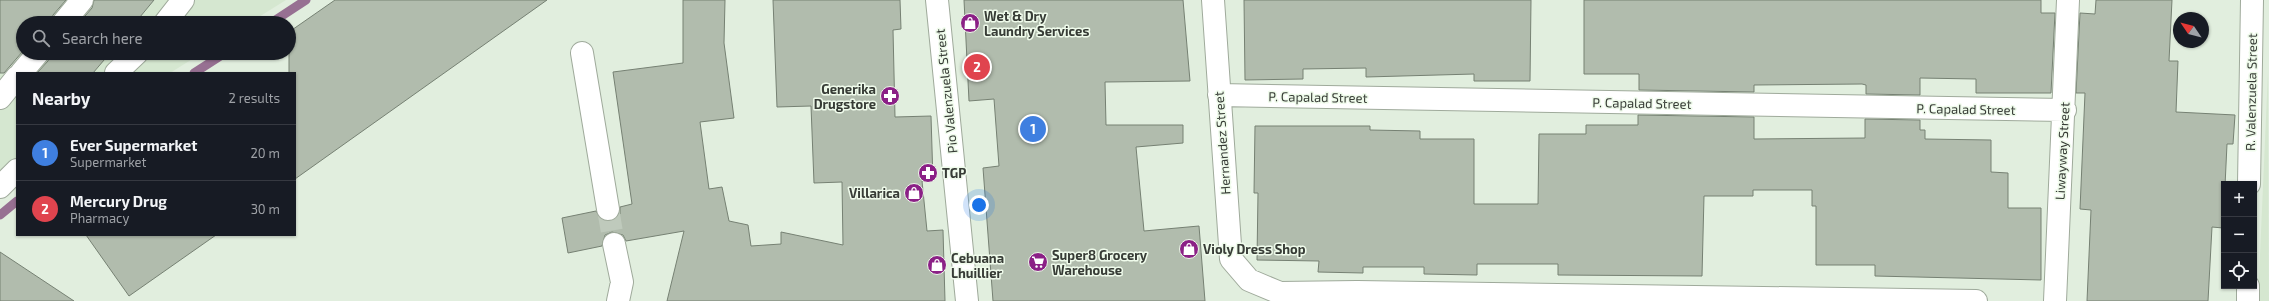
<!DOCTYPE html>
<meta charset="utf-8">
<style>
:root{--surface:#171b24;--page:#242831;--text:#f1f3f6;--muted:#9ea1a6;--line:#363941;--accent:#8c9099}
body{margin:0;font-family:"Exo 2",sans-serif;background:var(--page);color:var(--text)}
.controls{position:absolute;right:12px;bottom:12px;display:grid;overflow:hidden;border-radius:0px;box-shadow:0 1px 3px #0004}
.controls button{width:36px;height:36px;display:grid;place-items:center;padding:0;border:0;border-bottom:1px solid var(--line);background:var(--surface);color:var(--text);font:20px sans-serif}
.compass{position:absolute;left:2173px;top:12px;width:36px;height:36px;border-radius:50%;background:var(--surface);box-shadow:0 1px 3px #0004;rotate:305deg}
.you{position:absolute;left:979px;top:205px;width:14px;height:14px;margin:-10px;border:3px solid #fff;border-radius:50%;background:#1a73e8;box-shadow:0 0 0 6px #1a73e833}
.badge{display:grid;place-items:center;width:26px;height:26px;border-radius:50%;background:var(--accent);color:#fff;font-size:13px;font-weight:700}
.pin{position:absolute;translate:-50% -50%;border:2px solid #fff;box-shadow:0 1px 4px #0006}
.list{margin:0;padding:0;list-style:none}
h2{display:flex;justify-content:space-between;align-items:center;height:52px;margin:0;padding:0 16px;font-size:17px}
h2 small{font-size:13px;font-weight:400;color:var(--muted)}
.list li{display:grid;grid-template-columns:26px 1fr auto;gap:12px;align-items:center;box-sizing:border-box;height:56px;padding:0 16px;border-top:1px solid var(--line)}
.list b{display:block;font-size:15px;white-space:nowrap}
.list p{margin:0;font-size:13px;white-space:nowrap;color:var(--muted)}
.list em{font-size:13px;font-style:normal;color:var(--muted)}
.icon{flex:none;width:22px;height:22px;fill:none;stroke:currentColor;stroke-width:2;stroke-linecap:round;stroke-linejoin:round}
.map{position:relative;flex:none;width:2269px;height:301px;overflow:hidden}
.search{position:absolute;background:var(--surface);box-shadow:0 1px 3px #0004;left:16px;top:16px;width:280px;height:44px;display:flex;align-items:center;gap:10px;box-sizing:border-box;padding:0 14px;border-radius:22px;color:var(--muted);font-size:15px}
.panel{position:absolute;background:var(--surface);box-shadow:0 1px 3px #0004;left:16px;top:72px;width:280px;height:164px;border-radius:0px}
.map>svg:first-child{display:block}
.built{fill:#d5e7d0}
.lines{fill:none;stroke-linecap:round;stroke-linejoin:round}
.stream{stroke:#977092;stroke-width:9}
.building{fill:#b1bcad;stroke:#768173}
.minor-tunnel{stroke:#bfcabc;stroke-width:22;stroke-dasharray:22 11;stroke-linecap:butt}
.minor-casing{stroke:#9faa9b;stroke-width:24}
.minor{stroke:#fff;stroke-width:22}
.labels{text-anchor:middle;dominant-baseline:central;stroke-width:3;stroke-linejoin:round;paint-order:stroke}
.poi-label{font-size:13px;font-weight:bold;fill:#373c36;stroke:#effbeb;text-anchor:start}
.street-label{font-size:13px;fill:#373c36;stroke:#effbeb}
</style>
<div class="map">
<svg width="2269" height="301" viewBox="0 0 2269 301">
<rect width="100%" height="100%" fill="#e1eede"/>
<!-- built -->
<path class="built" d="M 0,0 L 286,0 L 249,23 L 23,23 L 23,53 L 202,53 L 170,73 L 17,73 L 17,182 L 0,196 Z
M 2268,72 L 2269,301 L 2258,301 Z"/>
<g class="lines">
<!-- stream -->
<path class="stream" d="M 271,23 L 306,0
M 194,73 L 225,53
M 0,215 L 17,201"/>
</g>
<!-- building -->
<path class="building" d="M 0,0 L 66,0 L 53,15 L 51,23 L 23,23 L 23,51 L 4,73 L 0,73 Z
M 94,0 L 154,0 L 135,23 L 79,23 L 92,8 Z
M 335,0 L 547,0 L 295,179 L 295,73 L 289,73 L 289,32 Z
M 683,0 L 725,0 L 724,43 L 734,118 L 700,122 L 709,189 L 722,187 L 729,221 L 748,225 L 751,246 L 781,244 L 781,232 L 843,245 L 842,182 L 814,183 L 811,106 L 777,107 L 773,0 L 900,0 L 901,29 L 893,30 L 895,117 L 931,116 L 933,181 L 922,181 L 927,231 L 943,230 L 945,301 L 667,301 L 684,231 L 626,241 L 623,235 L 612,232 L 605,235 L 602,246 L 568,253 L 562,218 L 596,211 L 603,221 L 610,221 L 620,214 L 620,207 L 632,204 L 613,72 L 683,63 Z
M 964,0 L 1183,0 L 1190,81 L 1105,82 L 1106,125 L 1183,125 L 1183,143 L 1136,147 L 1144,231 L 1199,226 L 1205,301 L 993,301 L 983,168 L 999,166 L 994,99 L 969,101 Z
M 1244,0 L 1531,0 L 1530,81 L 1474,81 L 1474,74 L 1366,77 L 1366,68 L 1303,69 L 1303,79 L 1245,80 Z
M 1584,0 L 2041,0 L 2041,13 L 2055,13 L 2051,93 L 1976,93 L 1976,79 L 1920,78 L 1920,95 L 1866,94 L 1866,85 L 1862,84 L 1754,85 L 1754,92 L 1639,90 L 1639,74 L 1584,74 Z
M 2096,0 L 2172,0 L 2169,61 L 2178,61 L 2176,112 L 2235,115 L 2233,144 L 2227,144 L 2223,228 L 2212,227 L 2208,301 L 2087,301 L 2091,210 L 2080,209 L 2085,93 L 2076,93 L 2080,13 L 2095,14 Z
M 50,53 L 110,53 L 93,73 L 37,73 L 48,61 Z
M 1638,115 L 1754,117 L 1754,139 L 1865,138 L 1865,119 L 1920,120 L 1920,130 L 1925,130 L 1925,139 L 1991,140 L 1991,172 L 2008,173 L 2008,208 L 2041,208 L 2041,280 L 1875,276 L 1875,265 L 1816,265 L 1816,206 L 1812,206 L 1812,190 L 1753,190 L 1753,196 L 1704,196 L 1702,276 L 1558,275 L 1558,264 L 1477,264 L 1477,275 L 1424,274 L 1424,267 L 1363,267 L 1363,273 L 1318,272 L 1319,261 L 1257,260 L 1258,193 L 1254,193 L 1255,126 L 1370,126 L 1370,130 L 1420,131 L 1420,139 L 1474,139 L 1474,204 L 1538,204 L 1539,134 L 1586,134 L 1586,125 L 1638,125 Z
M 86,235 L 216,235 L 129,296 Z
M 0,252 L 74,301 L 0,301 Z"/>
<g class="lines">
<!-- minor-tunnel -->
<path class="minor-tunnel" d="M 608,209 L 614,244"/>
<defs>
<path id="minor" d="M 937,0 L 967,301
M 1213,0 L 1231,259 L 1249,280 L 1280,293 L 1357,292 L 1976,301
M 63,23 L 82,0
M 165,23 L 183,0
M 582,53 L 608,209
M 21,73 L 38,53
M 116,73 L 137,53
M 1219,95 L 2065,110
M 0,98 L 17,77
M 2249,184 L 2252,0
M 0,187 L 17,170
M 614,244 L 622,282 L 618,301
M 2055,301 L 2068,0
M 2248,301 L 2248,286"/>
</defs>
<!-- minor casing -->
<use href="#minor" class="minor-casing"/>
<!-- minor -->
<use href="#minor" class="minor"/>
</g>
<!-- icons -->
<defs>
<symbol id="shop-disc" viewBox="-11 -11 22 22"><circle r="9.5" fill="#8b2086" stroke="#effbeb"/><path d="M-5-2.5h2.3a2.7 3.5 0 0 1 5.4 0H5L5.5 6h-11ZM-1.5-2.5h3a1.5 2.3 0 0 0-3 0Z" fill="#fff"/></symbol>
<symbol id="pharmacy-disc" viewBox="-11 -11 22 22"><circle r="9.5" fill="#8b2086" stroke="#effbeb"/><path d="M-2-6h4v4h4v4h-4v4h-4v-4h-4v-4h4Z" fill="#fff"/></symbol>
<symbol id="supermarket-disc" viewBox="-11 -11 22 22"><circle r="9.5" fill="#8b2086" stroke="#effbeb"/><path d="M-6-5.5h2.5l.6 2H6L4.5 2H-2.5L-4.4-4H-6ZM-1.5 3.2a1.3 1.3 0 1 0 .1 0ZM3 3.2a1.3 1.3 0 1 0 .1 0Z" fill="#fff"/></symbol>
</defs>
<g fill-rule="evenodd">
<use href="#shop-disc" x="959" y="12" width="22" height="22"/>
<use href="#pharmacy-disc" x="879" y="85" width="22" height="22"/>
<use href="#pharmacy-disc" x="917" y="162" width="22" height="22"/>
<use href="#shop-disc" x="903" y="182" width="22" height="22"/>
<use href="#shop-disc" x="1178" y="238" width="22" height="22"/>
<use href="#supermarket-disc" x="1027" y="251" width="22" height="22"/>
<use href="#shop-disc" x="926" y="254" width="22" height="22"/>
</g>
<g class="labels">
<!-- poi labels -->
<g class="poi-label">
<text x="984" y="16">Wet &amp; Dry<tspan x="984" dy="15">Laundry Services</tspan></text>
<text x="876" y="89" text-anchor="end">Generika<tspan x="876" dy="15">Drugstore</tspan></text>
<text x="942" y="173">TGP</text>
<text x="900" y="193" text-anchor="end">Villarica</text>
<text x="1203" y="249">Violy Dress Shop</text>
<text x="1052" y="255">Super8 Grocery<tspan x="1052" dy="15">Warehouse</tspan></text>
<text x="951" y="258">Cebuana<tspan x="951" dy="15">Lhuillier</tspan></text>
</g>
<!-- street labels -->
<g class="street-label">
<text transform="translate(946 91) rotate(-96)">Pio Valenzuela Street</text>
<text transform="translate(2251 92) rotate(-89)">R. Valenzuela Street</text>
<text transform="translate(1318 97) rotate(1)">P. Capalad Street</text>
<text transform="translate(1642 103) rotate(1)">P. Capalad Street</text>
<text transform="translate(1966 109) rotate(1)">P. Capalad Street</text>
<text transform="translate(1222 143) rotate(-94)">Hernandez Street</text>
<text transform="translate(2062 151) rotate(-87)">Liwayway Street</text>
</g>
</g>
</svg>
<div class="controls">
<button>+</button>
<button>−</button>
<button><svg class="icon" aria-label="locate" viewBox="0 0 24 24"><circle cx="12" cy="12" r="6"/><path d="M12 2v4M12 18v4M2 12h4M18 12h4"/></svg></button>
</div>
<svg class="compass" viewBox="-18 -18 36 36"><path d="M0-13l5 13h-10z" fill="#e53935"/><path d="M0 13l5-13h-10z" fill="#9ea1a6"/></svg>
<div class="you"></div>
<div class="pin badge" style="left:1033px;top:129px;background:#3f7fe0">1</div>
<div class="pin badge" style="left:977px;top:67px;background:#e0444e">2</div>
<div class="search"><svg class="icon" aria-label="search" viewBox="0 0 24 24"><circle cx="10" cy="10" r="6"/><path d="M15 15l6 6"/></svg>Search here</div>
<section class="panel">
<h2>Nearby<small>2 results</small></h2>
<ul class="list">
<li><span class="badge" style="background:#3f7fe0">1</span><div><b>Ever Supermarket</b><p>Supermarket</p></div><em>20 m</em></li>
<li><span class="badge" style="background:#e0444e">2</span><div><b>Mercury Drug</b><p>Pharmacy</p></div><em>30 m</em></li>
</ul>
</section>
</div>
